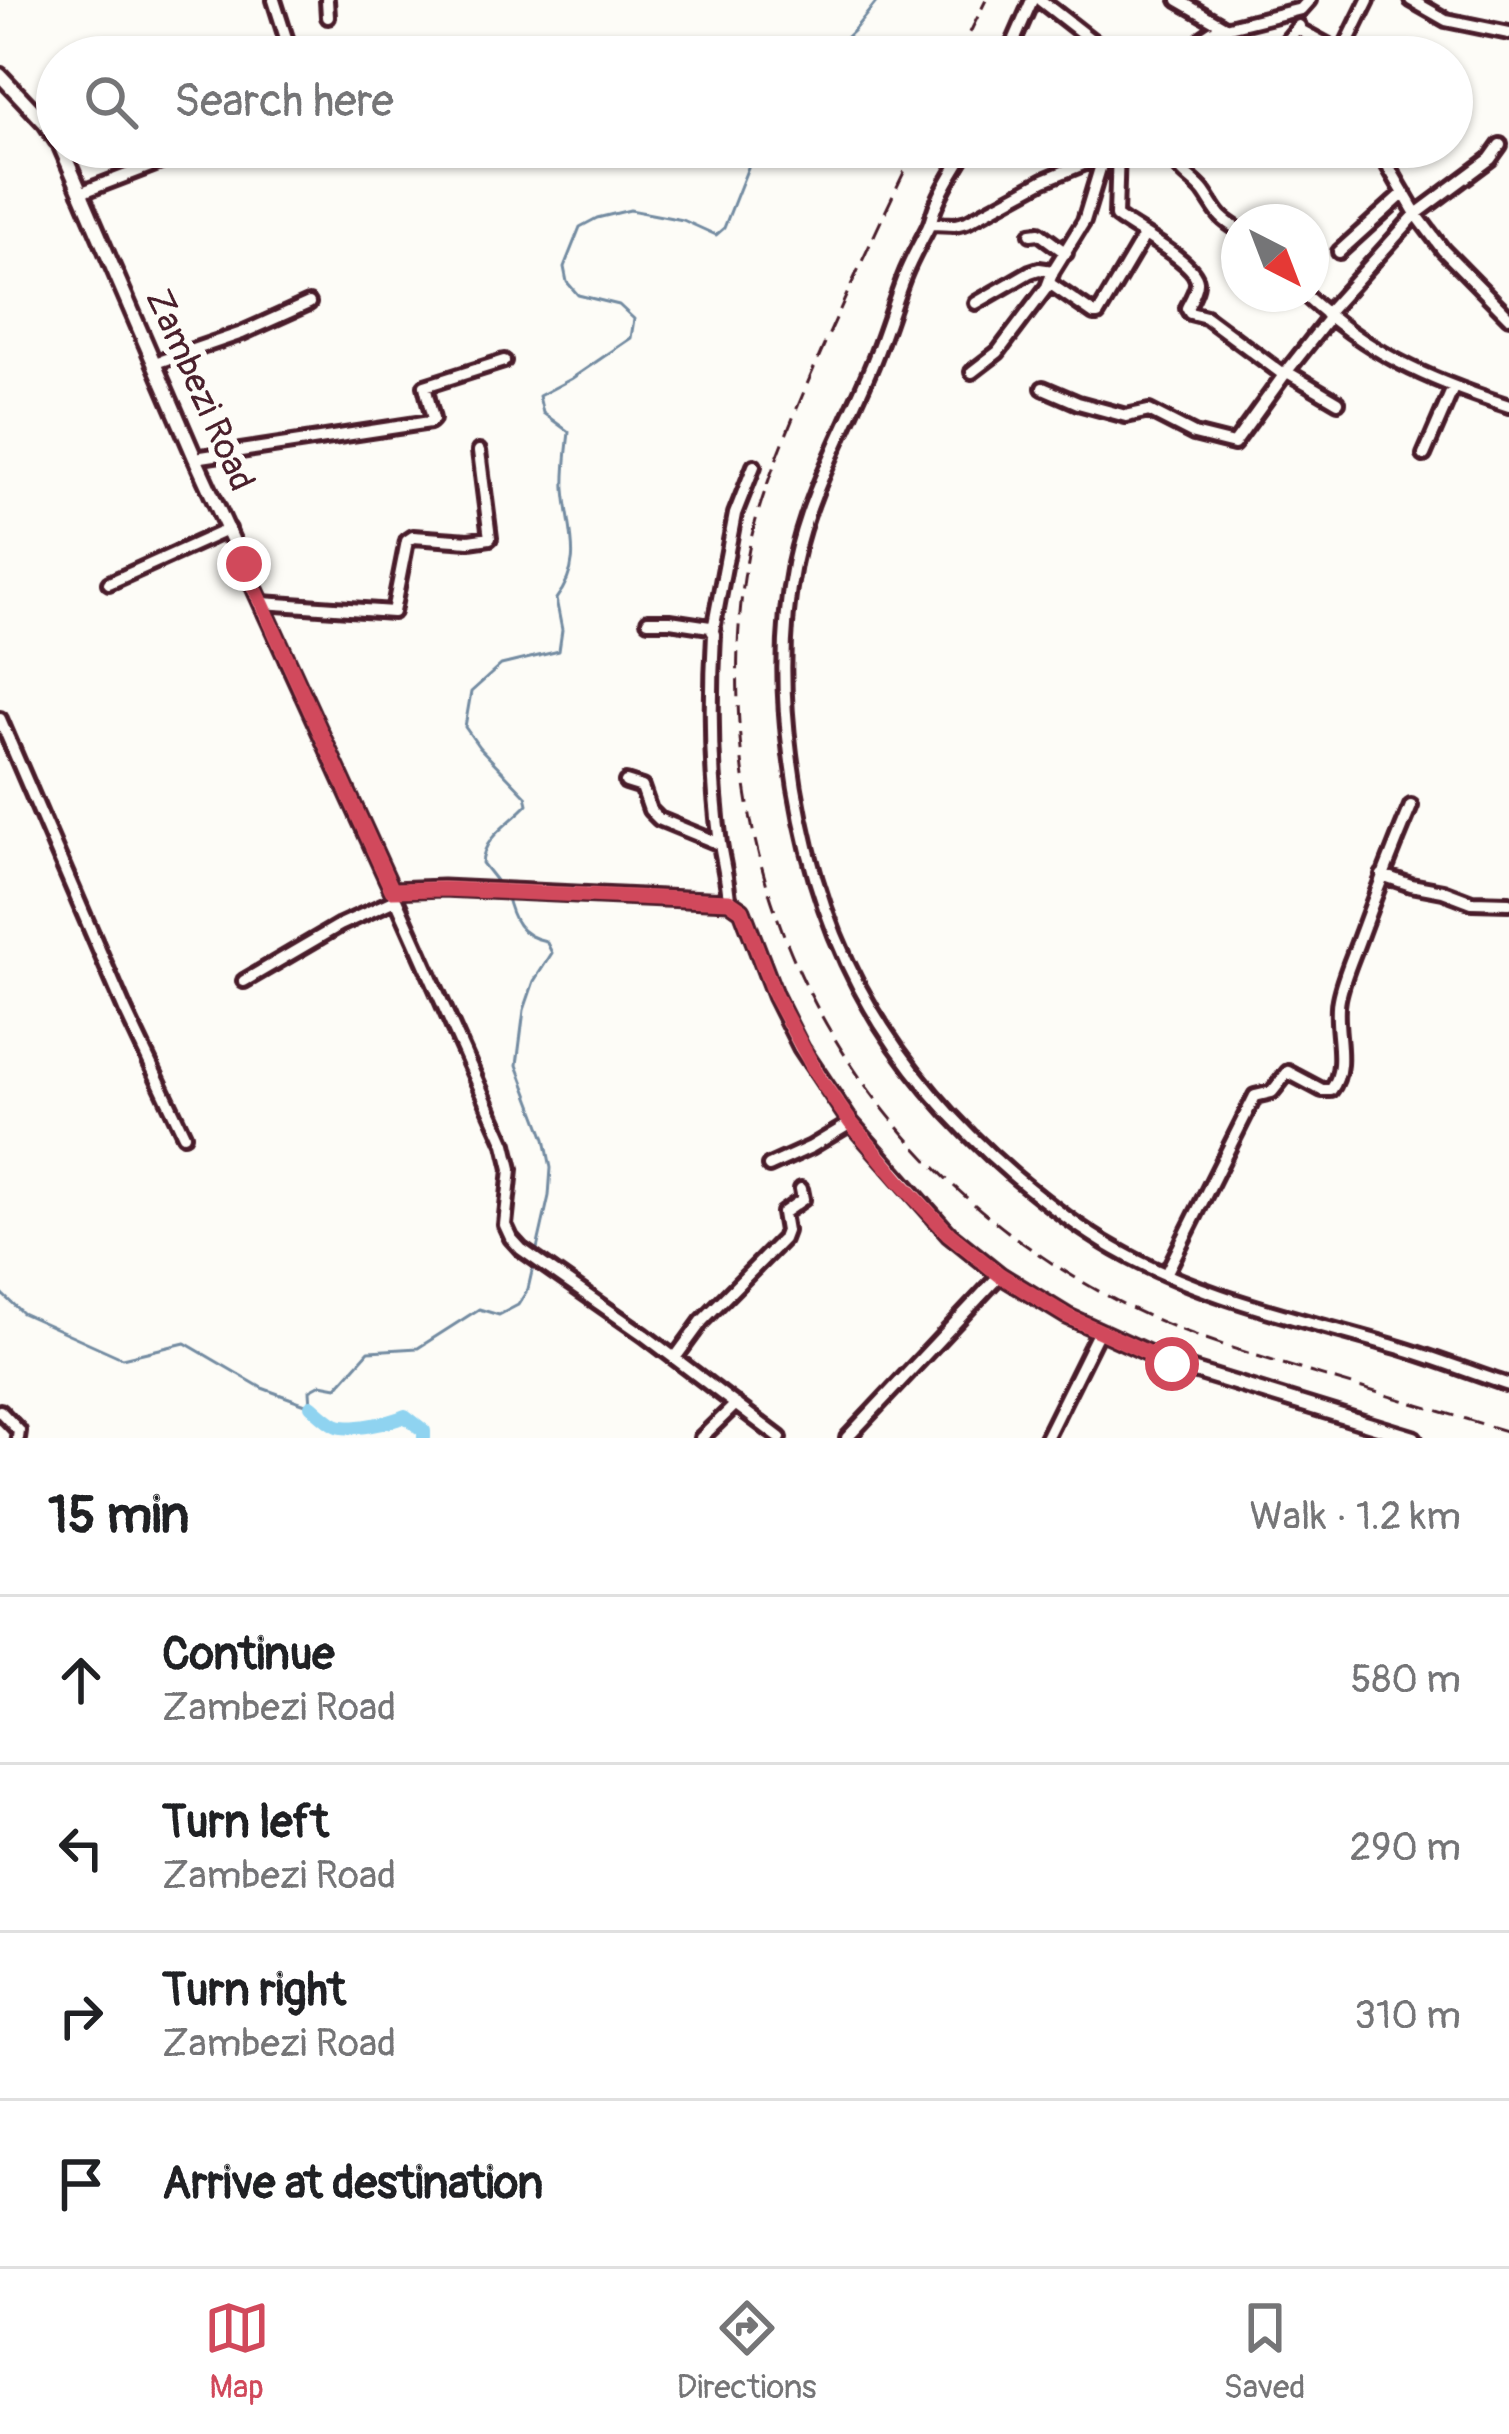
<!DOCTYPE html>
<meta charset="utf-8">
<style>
:root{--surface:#fff;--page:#f6f6f6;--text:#202124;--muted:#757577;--line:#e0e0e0;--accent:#d1495b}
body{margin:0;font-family:Pangolin,sans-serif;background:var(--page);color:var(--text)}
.compass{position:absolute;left:1221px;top:204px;width:108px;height:108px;border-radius:50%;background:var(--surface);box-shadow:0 3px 9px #0004;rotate:138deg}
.stop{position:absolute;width:36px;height:36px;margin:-27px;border:9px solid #d1495b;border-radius:50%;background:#fff}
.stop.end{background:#d1495b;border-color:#fff;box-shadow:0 3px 12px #0008}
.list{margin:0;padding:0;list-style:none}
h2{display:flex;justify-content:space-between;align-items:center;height:156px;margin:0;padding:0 48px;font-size:51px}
h2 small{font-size:39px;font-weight:400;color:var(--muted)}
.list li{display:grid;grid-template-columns:78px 1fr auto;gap:36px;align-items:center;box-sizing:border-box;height:168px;padding:0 48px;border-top:3px solid var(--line)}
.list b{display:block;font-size:45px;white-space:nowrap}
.list p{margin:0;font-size:39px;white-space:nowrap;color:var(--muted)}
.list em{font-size:39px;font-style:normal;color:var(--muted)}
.icon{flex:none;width:66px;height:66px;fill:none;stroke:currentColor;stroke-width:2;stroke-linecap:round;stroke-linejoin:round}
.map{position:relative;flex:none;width:1509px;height:1438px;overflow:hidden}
.search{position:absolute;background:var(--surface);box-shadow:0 3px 9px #0004;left:36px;right:36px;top:36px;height:132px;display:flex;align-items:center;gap:30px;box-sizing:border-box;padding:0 42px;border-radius:66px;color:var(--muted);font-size:45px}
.sheet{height:828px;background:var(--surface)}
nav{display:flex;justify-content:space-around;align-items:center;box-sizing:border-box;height:168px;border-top:3px solid var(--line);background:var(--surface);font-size:33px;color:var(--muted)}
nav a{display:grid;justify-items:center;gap:6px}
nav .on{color:var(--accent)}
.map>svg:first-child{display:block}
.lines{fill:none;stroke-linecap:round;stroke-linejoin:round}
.stream{stroke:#738ba1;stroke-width:3}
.river{stroke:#8fd3f0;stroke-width:14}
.minor-casing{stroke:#4a1f2b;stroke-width:20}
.major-casing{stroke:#4a1f2b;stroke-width:21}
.minor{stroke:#fdfcf7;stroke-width:10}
.major{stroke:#fdfcf7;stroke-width:12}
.rail{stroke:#4a1f2b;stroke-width:3;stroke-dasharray:18 9;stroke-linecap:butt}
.route{stroke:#d1495b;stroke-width:15}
.labels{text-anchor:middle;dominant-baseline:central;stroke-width:12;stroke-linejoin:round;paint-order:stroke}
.street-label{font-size:36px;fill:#4a1f2b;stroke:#fdfcf7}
</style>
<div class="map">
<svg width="1509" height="1438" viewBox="0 0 1509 1438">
<rect width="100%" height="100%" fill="#fdfcf7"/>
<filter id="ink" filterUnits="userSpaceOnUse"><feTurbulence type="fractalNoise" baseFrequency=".00833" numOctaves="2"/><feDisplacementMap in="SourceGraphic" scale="24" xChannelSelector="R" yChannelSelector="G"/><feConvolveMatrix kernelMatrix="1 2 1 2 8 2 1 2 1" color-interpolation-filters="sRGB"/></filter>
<g filter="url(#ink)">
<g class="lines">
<!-- stream -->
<path class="stream" d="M 826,57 L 853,31 L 878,0
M 501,887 L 482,863 C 484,835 511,823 528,804 L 526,796 L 479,747 L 465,727 L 471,692 L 501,665 L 559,651 L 562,630 L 556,599 C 585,561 568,532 565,489 C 564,471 567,450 569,432 L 543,413 L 539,396 L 571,379 L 631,338 L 634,319 L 619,305 L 578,295 L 567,282 L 564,267 L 580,227 L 597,218 L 630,210 L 683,220 L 716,235 L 724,228 L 756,147
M 0,1292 L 22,1313 L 122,1358 L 185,1343 L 262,1388 L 311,1406 L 310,1390 L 321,1384 L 337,1387 L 369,1351 L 418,1348 L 479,1309 L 499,1315 L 518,1305 L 528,1289 L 549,1196 L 551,1168 L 545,1139 L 517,1065 L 524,1010 L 534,981 L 552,953 L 546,941 C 519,936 512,919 506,894"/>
<!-- river -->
<path class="river" d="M 311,1406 C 318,1412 327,1421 335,1425 C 348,1432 392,1422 405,1416 L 424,1431 L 424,1438"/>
<defs>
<path id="minor" d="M 274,0 L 292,57
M 327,0 L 328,17
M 1040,0 L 1113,57
M 1178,0 L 1225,27
M 1411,0 L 1446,20 L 1509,33
M 1298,29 L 1342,53 L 1368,0
M 1012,44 L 1027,57
M 1195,48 L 1208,50 L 1220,57
M 1007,57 L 1032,0
M 1189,57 L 1204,37 L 1213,31 L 1301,9 L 1309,0
M 1261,57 L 1285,43 L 1299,26
M 968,147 C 958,165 945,183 937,203 C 933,211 932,220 928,228 C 920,244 911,259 904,277 C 892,308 883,340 870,370 C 843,434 808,496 794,564 C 782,626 782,692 790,754 C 812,930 878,1059 1013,1175 C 1046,1203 1078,1228 1115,1249 C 1202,1299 1302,1319 1397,1347 C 1435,1358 1472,1373 1509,1385
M 1118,147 L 1116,216 C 1132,229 1195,261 1197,281 C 1198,288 1190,302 1187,308 L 1190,313 L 1206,317 L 1284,375
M 1183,147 L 1176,160 C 1181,175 1194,179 1204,192 C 1218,212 1216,216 1239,230
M 1276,147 L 1288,155 L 1300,147
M 1377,147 L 1416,214 L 1443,250 L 1509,317
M 80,193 L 192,150
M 931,224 L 955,225 L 967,222 L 1044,180 L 1105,155
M 1031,234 L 1039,233 L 1066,253
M 1339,252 L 1404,193
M 1049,283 L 1094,314 L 1098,314 L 1144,236
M 1304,294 C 1369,354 1426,379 1509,406
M 976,303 L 1030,272 L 1039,269 L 1053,271
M 1326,314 L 1416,214 L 1490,159 L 1500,145
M 155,363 L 242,333 L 309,303
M 972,372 L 998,352 L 1047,287 L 1053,271 L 1084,221 L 1104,155
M 1287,372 L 1338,402
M 1043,388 L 1078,403 L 1126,416 L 1149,411 L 1194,434 L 1234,444 L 1284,375 L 1329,318
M 1424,455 L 1453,388
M 195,458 L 430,422 L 433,419 L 425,386 L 504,361
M 109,583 L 229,529
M 262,603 L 393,612 L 407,541 L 413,537 L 469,541 L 490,538 L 479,451
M 648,621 L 670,621 L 710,627 L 714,634 C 710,703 711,775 720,844 C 723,863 728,882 729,901
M 713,630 L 735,514 L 754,466
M 0,719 L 125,1010 L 184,1135
M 626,782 L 642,787 L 650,810 L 659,819 L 720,844
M 1382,875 L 1411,885 L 1443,891 L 1472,902 L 1509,903
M 392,890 L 505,1144 L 511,1169 L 505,1225 L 511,1238 L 521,1249 L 644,1335 L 780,1438
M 244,981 L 340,925 L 395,900
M 769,1166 L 811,1147 L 851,1123
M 1166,1274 L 1255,1096 L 1272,1092 L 1288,1072 L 1322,1090 L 1331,1090 C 1350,1065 1333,1028 1339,999 C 1343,978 1353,957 1360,937 C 1376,893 1393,849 1411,806
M 675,1358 L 702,1321 L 783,1239 L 786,1231 L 783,1213 L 803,1199 L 801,1189
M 0,1411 L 19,1431 L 18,1438
M 701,1438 L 736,1404
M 847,1438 L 1000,1275
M 1046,1438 L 1099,1331"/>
<path id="major" d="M 0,75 L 45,123 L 57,141
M 61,147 L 195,458 L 392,890 L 443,888 L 729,901 L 742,910 L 775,996 L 801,1048 L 851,1123 L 949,1234 L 1000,1275 L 1067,1316 L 1172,1364 L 1414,1438"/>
</defs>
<!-- minor casing -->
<use href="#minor" class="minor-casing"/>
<!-- major casing -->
<use href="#major" class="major-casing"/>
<!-- minor -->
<use href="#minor" class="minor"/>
<!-- major -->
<use href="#major" class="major"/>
<!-- rail -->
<path class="rail" d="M 958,57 L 986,0
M 916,147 C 877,229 838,311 803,394 C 783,442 763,489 751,539 C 737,605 735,671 740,738 C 758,987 907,1198 1131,1308 C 1188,1336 1248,1353 1309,1372 C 1376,1392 1442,1412 1509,1432"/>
</g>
</g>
<g class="lines" filter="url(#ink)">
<!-- route -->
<path class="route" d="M 244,564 L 392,890 L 443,889 L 729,901 L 742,910 L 775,996 L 819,1078 L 851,1123 L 900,1182 L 949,1234 L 1000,1275 L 1067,1316 L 1172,1364"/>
</g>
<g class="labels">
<!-- street labels -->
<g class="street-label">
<text transform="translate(200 390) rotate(66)">Zambezi Road</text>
</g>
</g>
</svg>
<svg class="compass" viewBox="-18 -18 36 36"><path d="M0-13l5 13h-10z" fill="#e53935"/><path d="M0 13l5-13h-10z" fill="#757577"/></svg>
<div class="stop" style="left:1172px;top:1364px"></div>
<div class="stop end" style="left:244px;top:564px"></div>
<div class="search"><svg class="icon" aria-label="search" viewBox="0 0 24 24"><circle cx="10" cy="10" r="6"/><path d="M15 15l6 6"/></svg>Search here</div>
</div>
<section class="sheet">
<h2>15 min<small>Walk · 1.2 km</small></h2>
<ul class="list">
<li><svg class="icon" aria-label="ahead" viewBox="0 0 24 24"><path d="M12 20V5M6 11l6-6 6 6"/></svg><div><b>Continue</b><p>Zambezi Road</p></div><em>580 m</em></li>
<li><svg class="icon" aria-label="left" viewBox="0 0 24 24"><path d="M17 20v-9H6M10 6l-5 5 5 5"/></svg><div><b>Turn left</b><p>Zambezi Road</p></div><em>290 m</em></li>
<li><svg class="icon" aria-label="right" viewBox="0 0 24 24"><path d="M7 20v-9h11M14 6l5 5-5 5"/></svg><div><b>Turn right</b><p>Zambezi Road</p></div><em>310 m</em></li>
<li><svg class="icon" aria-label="arrive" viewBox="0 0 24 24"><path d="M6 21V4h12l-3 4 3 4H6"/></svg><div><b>Arrive at destination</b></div></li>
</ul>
</section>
<nav>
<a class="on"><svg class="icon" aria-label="map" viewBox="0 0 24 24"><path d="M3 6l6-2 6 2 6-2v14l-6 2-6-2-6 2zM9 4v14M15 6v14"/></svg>Map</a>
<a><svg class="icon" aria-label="directions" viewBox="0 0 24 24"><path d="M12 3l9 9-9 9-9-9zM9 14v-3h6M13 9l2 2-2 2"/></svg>Directions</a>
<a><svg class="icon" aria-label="saved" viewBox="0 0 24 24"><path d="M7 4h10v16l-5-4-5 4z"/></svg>Saved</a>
</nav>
